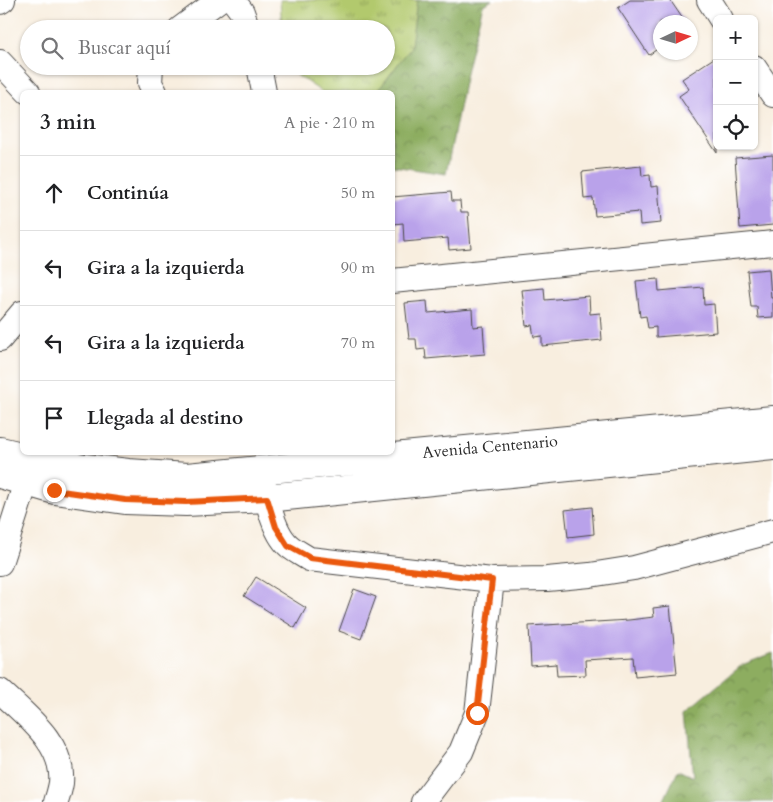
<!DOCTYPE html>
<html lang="es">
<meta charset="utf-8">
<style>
:root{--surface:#fff;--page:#f6f6f6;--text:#202124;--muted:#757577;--line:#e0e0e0}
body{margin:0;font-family:Cardo,serif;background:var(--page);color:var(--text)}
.controls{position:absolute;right:15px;top:15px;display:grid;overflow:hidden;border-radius:8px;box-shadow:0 1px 4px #0004}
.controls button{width:45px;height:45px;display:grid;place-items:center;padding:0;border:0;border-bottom:1px solid var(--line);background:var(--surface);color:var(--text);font:25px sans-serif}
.compass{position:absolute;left:653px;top:15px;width:45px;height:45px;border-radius:50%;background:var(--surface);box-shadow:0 1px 4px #0004;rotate:86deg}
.stop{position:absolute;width:15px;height:15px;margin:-11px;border:4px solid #ea580c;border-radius:50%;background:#fff}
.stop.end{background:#ea580c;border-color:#fff;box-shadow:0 1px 5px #0008}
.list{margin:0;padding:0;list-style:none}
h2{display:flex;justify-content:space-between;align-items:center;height:65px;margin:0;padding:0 20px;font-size:21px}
h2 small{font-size:16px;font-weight:400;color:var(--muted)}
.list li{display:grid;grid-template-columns:32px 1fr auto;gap:15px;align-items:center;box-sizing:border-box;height:75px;padding:0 20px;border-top:1px solid var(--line)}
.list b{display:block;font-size:19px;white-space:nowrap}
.list em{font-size:16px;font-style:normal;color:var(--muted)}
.icon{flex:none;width:28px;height:28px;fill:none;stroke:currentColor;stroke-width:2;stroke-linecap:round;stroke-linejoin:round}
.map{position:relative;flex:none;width:773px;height:802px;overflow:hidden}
.search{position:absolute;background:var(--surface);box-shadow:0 1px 4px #0004;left:20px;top:20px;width:375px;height:55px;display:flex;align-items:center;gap:12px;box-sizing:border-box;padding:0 18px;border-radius:28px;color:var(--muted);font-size:19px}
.panel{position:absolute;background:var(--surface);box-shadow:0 1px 4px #0004;left:20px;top:90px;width:375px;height:365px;border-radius:8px}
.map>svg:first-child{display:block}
.grass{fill:url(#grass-tufts);stroke:#6e7a4c}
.forest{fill:url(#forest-crowns);stroke:#5c6c46}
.building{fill:#b9a2ea}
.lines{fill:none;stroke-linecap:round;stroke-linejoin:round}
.minor-casing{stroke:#4a4846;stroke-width:26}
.major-casing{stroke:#4a4846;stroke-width:30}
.minor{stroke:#fff;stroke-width:24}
.major{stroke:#fff;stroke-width:28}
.route{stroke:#ea580c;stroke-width:6}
.labels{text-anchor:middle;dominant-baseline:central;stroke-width:5;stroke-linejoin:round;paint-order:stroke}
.street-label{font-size:16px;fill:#2b2b2b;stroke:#fff}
</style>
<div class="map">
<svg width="773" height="802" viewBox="0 0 773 802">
<defs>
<pattern id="grass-tufts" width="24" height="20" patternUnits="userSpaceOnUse" patternTransform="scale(1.25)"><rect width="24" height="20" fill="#b2c96d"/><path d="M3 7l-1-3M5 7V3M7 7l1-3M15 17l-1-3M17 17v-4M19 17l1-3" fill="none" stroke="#91a35a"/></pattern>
<pattern id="forest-crowns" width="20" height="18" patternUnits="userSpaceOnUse" patternTransform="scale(1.25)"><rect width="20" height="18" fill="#8dad60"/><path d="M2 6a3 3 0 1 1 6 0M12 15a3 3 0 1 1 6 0" fill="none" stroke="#738d4f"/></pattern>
</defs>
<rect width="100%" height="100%" fill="#fff"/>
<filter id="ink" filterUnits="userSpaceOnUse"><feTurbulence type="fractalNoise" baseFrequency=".02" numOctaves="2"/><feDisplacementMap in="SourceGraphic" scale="10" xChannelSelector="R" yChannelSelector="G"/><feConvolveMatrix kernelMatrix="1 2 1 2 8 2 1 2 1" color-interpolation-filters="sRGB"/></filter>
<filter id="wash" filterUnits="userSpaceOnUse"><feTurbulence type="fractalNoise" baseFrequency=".0096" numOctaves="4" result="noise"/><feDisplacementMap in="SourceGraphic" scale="20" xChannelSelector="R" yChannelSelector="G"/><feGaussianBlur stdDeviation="1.12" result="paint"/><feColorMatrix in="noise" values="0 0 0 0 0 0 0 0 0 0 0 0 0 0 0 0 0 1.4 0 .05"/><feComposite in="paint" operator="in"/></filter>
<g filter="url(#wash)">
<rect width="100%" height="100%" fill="#f8eedf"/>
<!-- grass -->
<path class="grass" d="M 280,0 L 417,0 L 411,47 L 377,92 L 322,92 L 283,66 L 386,66 L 386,29 L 282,29 Z"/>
<!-- forest -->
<path class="forest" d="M 417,0 L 492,0 L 483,5 L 467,68 L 446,174 L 393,166 L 392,92 L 377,92 L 411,47 Z
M 773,653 L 773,802 L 663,802 L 678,770 L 693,777 L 687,711 L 742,665 Z"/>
<g id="blocks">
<!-- building -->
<path class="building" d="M 630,0 L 670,0 L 685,22 L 660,22 L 660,47 L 649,55 L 618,8 Z
M 717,56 L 717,153 L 679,96 L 689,89 L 682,79 Z
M 773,155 L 773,225 L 740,228 L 735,158 Z
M 641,166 L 642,176 L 650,175 L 651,187 L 658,186 L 661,223 L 640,225 L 639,212 L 595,216 L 593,198 L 584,199 L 582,172 Z
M 451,192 L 452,201 L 460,201 L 461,212 L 468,212 L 471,248 L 449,250 L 448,238 L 404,242 L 403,223 L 393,224 L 392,197 Z
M 769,269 L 771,298 L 773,298 L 773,317 L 758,318 L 757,307 L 751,307 L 747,271 Z
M 658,279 L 659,291 L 703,287 L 704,305 L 714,304 L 716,332 L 656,337 L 656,327 L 648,328 L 646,316 L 640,317 L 636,281 Z
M 544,288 L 545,300 L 589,296 L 590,314 L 600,313 L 602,340 L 542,346 L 542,336 L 534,337 L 532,325 L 526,326 L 522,290 Z
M 427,301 L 428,313 L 472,309 L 473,327 L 483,326 L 485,354 L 426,359 L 425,349 L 417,350 L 416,339 L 409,339 L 405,303 Z
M 592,507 L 594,534 L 568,537 L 565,510 Z
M 256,577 L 306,608 L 295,628 L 244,596 Z
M 354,589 L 376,597 L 361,639 L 339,631 Z
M 670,606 L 677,673 L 635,677 L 633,657 L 585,660 L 586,675 L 557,676 L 556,664 L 531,666 L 529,626 L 629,620 L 654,617 L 653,608 Z"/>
</g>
</g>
<g filter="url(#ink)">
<use href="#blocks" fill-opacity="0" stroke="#4a4846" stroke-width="1"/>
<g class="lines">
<defs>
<path id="minor" d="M 233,0 L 242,12 L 248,29
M 709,0 L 721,19
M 0,2 L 3,0
M 180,29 L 219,0
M 0,62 L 28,92
M 151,66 L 150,83 L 155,92
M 259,66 L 264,92
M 754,67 L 773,95
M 392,281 L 773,243
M 0,339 L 22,313
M 261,469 C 265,491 272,532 289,546 C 295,551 303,555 309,559 L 492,580 L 547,579 L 590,575 L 634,568 L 773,531
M 0,563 L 26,482
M 0,691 C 25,715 65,744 61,783 C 60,789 58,796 56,802
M 423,802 L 461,752 L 477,713 L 492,580"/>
<path id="major" d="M 0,451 L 60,465 L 128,473 L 187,477 L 773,420
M 0,474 L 55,490 L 125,500 L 186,502 L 267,498 L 773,446"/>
</defs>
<!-- minor casing -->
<use href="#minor" class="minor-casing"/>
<!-- major casing -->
<use href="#major" class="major-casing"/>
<!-- minor -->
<use href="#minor" class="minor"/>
<!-- major -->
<use href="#major" class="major"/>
</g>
</g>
<g class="lines" filter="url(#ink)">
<!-- route -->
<path class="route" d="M 54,490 L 125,500 L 186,502 L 267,498 L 276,527 L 288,546 L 310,558 L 492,580 L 477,713"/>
</g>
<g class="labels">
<!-- street labels -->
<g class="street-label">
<text transform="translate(490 447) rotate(-5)">Avenida Centenario</text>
</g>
</g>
</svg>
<div class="controls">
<button>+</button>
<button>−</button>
<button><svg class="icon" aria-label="locate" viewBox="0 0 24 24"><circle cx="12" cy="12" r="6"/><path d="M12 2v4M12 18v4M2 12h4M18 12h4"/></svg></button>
</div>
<svg class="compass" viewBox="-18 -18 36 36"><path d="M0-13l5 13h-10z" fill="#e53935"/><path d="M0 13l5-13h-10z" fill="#757577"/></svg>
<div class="stop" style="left:477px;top:713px"></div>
<div class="stop end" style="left:54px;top:490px"></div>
<div class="search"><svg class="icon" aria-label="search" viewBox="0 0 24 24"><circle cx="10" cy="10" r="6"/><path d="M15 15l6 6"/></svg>Buscar aquí</div>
<section class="panel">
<h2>3 min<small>A pie · 210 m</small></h2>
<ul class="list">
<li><svg class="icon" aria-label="ahead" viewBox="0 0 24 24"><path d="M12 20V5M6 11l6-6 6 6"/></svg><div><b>Continúa</b></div><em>50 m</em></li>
<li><svg class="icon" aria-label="left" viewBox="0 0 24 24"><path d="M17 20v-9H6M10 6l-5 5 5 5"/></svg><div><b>Gira a la izquierda</b></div><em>90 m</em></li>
<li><svg class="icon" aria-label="left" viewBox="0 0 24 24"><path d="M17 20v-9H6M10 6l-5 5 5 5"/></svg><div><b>Gira a la izquierda</b></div><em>70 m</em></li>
<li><svg class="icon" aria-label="arrive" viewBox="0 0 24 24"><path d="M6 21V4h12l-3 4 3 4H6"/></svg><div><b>Llegada al destino</b></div></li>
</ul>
</section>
</div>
